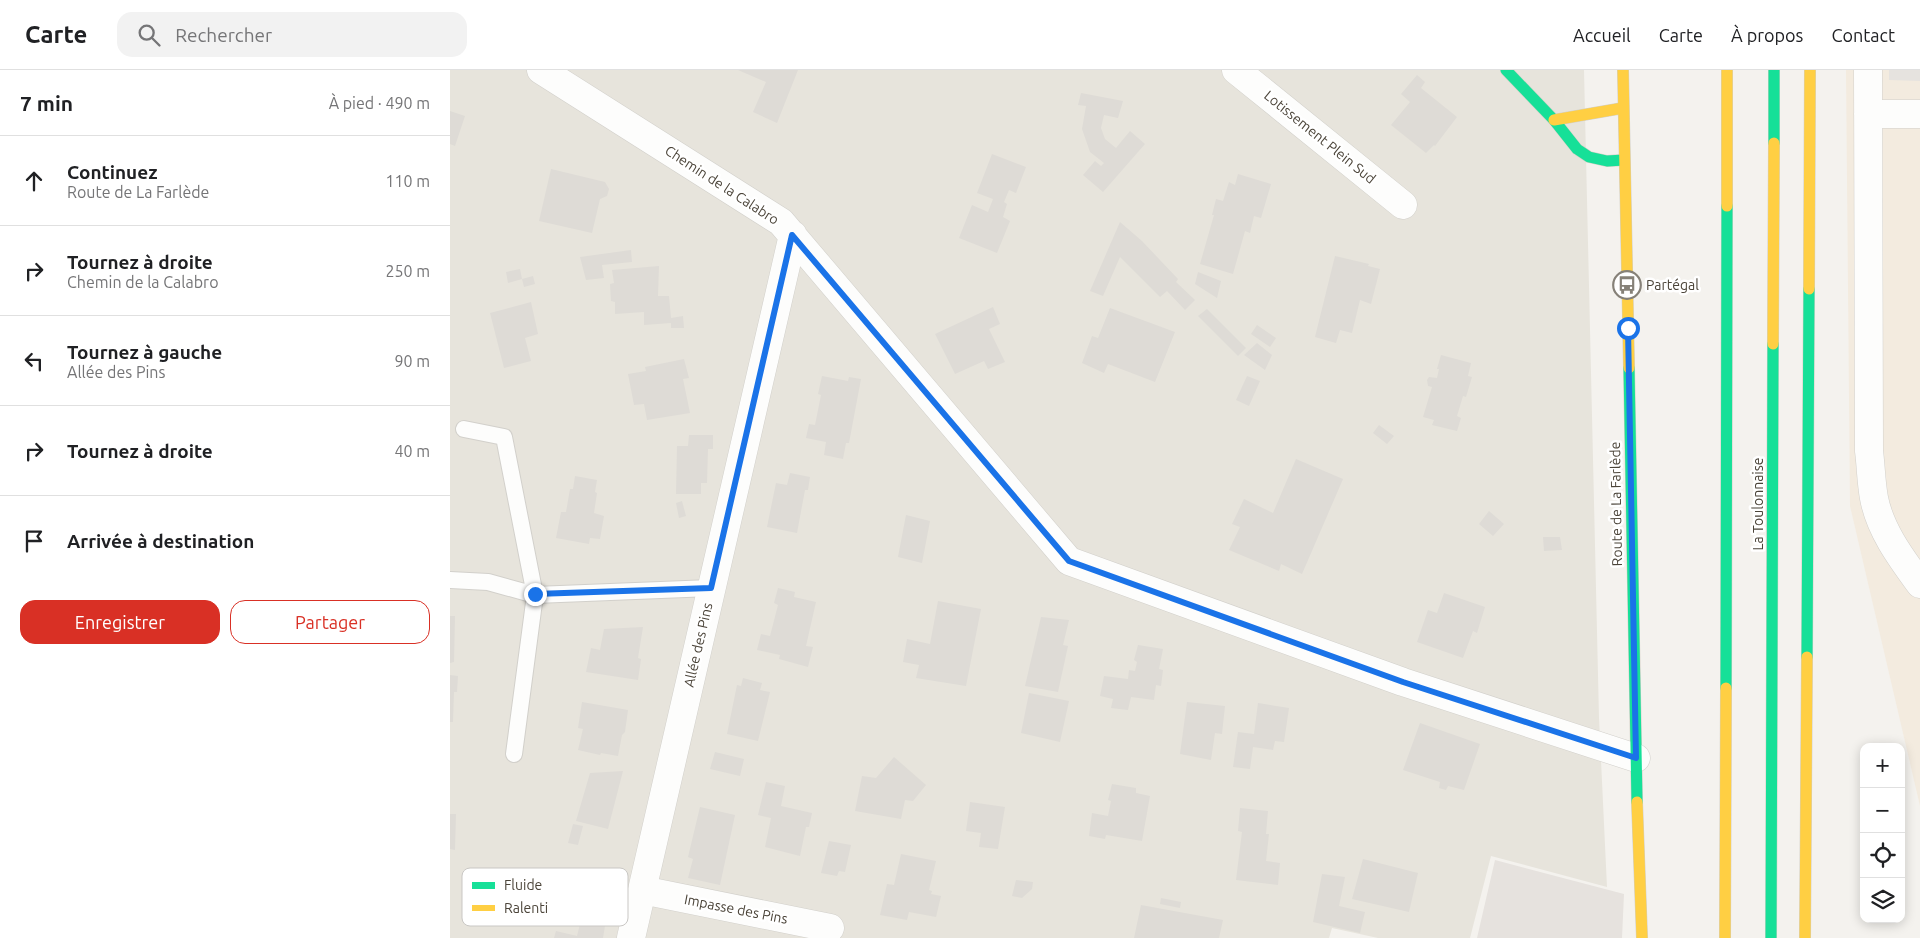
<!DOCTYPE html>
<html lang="fr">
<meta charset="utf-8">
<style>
:root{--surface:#fff;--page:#f2f2f2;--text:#202124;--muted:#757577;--line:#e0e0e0;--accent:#d93025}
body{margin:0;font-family:Ubuntu,sans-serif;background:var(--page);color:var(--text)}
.controls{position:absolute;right:15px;bottom:15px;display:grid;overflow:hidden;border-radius:10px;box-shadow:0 2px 12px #0003}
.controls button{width:45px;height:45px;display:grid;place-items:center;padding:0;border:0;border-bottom:1px solid var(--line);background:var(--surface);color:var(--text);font:25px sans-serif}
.stop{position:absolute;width:15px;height:15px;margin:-11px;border:4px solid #1a73e8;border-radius:50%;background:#fff}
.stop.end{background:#1a73e8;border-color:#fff;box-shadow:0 1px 5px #0008}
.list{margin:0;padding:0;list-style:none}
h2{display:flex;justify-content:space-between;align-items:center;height:65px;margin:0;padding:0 20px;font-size:21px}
h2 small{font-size:16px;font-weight:400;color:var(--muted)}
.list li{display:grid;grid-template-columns:32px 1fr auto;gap:15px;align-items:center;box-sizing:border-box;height:90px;padding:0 20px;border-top:1px solid var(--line)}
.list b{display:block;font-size:19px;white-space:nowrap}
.list p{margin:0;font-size:16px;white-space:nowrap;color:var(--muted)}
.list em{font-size:16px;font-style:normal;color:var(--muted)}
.actions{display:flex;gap:10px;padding:15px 20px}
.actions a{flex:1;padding:11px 0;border:1px solid var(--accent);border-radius:15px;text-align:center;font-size:18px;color:var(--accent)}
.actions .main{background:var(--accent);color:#fff}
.icon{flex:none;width:28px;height:28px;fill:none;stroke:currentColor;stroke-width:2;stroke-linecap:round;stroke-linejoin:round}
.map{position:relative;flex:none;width:1470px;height:868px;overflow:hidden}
header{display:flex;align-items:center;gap:30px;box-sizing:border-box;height:70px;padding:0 25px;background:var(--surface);border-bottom:1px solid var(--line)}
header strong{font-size:24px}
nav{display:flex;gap:28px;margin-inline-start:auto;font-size:18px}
.search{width:350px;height:45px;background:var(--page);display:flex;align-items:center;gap:12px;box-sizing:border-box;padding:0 18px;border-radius:15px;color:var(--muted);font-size:19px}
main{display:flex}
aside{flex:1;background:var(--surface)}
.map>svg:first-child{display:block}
.residential{fill:#e7e4dc}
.commercial{fill:#f3ebdf}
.industrial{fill:#e6e2de}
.parking{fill:#e6e3df}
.building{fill:#dedbd6}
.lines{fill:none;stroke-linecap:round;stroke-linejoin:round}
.lane-casing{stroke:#d2d0cb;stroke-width:18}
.street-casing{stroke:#d2d0cb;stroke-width:29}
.fast-casing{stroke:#d3cfc5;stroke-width:12}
.slow-casing{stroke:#d3cfc5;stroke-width:12}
.lane{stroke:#fdfdfc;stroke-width:16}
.street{stroke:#fdfdfc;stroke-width:28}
.fast{stroke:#16e098;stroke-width:11}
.slow{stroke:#ffcf43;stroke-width:11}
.route{stroke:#1a73e8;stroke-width:6}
.labels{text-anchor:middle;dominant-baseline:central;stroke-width:5;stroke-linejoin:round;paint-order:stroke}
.street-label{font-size:14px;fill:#4b4439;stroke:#fff}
.poi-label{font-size:14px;fill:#4b4439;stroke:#fff;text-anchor:start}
.key{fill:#fff;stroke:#c9c7c4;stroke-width:1}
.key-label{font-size:14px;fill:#4b4439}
</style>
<header>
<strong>Carte</strong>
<div class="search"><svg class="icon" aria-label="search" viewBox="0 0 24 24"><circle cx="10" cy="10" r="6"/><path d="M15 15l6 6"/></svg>Rechercher</div>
<nav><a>Accueil</a><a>Carte</a><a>À propos</a><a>Contact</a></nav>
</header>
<main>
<aside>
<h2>7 min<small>À pied · 490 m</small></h2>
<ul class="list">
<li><svg class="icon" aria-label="ahead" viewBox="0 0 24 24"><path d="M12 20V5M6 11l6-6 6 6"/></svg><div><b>Continuez</b><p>Route de La Farlède</p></div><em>110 m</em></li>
<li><svg class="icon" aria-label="right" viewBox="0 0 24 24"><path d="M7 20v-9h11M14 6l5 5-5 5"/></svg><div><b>Tournez à droite</b><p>Chemin de la Calabro</p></div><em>250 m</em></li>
<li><svg class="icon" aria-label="left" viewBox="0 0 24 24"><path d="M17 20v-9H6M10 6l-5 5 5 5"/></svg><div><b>Tournez à gauche</b><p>Allée des Pins</p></div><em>90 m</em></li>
<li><svg class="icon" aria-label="right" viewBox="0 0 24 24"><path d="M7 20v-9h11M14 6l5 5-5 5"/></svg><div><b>Tournez à droite</b></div><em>40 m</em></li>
<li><svg class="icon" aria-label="arrive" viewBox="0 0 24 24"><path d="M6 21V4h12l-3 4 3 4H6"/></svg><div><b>Arrivée à destination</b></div></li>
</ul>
<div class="actions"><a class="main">Enregistrer</a><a>Partager</a></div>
</aside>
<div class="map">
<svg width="1470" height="868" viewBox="0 0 1470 868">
<rect width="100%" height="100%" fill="#f4f2ee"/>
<!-- residential -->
<path class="residential" d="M 0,0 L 1134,0 L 1149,648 L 1157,817 L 1041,786 L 1020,868 L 928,868 L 882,858 L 879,868 L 0,868 Z"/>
<!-- commercial -->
<path class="commercial" d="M 1396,0 L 1470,0 L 1470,736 L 1400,436 Z"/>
<!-- industrial -->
<path class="industrial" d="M 1045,790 L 1174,824 L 1172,868 L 1027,868 Z"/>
<!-- parking -->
<path class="parking" d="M 1439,0 L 1470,0 L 1470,11 L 1439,10 Z"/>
<!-- building -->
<path class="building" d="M 288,0 L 348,0 L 327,53 L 303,42 L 316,12 Z
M 967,5 L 975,12 L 971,18 L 1007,47 L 985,76 L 984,75 L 976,83 L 941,55 L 960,32 L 951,24 Z
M 631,23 L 673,31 L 668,48 L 654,45 L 651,58 L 655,69 L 666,78 L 680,61 L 695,74 L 653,122 L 633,105 L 645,91 L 651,96 L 654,93 L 640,82 L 632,59 L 636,36 L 628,35 Z
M 0,41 L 15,46 L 5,76 L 0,74 Z
M 542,84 L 576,97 L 566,123 L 559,120 L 554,132 L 557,134 L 553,147 L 560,151 L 547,183 L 509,168 L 522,135 L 538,142 L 543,129 L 527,123 Z
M 101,99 L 155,112 L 159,119 L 157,126 L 150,129 L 142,163 L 89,151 Z
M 788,104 L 821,114 L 811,148 L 804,146 L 800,163 L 795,161 L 783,204 L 750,194 L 764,145 L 762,145 L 766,129 L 773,131 L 779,112 L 785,115 Z
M 670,152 L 692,171 L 728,209 L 726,212 L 745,230 L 735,240 L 717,221 L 710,227 L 670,187 L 653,226 L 640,221 Z
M 181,180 L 182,192 L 152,195 L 154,208 L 136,210 L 130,187 Z
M 885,186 L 919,194 L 918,196 L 930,199 L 921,234 L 910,230 L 902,263 L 890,260 L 886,273 L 865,267 Z
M 209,196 L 208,226 L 219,226 L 221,248 L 233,246 L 234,258 L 221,258 L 221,253 L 194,255 L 194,242 L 165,244 L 165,232 L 161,231 L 160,214 L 164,213 L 162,200 Z
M 70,199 L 72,209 L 58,213 L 56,202 Z
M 748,202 L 771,211 L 767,228 L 745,214 Z
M 83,206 L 85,214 L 74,217 L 72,209 Z
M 81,232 L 88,264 L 75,268 L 81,291 L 54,298 L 40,243 Z
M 543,237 L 550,254 L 539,259 L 555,292 L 538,299 L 534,291 L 505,304 L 485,264 Z
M 660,238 L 725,262 L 705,312 L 658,294 L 654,303 L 632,293 L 642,266 L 648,268 Z
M 757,239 L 796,278 L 788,286 L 748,246 Z
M 807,255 L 826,268 L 820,277 L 801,264 Z
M 807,273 L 822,285 L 815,300 L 794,285 Z
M 991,285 L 1021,293 L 1018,306 L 1022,307 L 1016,327 L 1013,326 L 1007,346 L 1011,348 L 1007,361 L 982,355 L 984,350 L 973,347 L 982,317 L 978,316 L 977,310 L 979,307 L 987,308 L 989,299 L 987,299 Z
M 234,289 L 239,308 L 233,309 L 240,343 L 197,350 L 194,334 L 184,335 L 178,304 L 196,301 L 195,297 Z
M 372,306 L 398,311 L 399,307 L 411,309 L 399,373 L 396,373 L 393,389 L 374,385 L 376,372 L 356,368 L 359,354 L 365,355 L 371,325 L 368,324 Z
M 797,306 L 810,311 L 799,336 L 786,330 Z
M 929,355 L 944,366 L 937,374 L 923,363 Z
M 239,365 L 263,365 L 263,379 L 258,379 L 257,413 L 251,413 L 251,424 L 226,424 L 227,376 L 238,376 Z
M 846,389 L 893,409 L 852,504 L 831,494 L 829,501 L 779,480 L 790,457 L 782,454 L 794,429 L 823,443 Z
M 340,403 L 360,407 L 358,420 L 355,420 L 347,463 L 317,457 L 326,413 L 337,415 Z
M 125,406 L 147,410 L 145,422 L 147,423 L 144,443 L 154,446 L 150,469 L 140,468 L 139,474 L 106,468 L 111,442 L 116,442 L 120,419 L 123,419 Z
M 232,431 L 236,446 L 229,448 L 226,433 Z
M 1039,441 L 1054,454 L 1043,466 L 1029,454 Z
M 456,445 L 480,451 L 472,493 L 448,487 Z
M 1093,467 L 1110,467 L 1112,480 L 1094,481 Z
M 328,518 L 345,522 L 344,527 L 366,532 L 356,576 L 363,577 L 358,597 L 329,589 L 330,585 L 307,580 L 311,564 L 320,566 L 328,535 L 324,533 Z
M 994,523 L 1035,537 L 1027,563 L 1023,561 L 1013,588 L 967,572 L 978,540 L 987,543 Z
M 488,531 L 531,539 L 516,616 L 466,608 L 469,595 L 453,592 L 457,569 L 480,574 Z
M 0,546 L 5,546 L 4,592 L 0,593 Z
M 591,547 L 619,550 L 613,575 L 618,576 L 608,622 L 575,616 Z
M 193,557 L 188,588 L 191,589 L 188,610 L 136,602 L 141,578 L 150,580 L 154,559 Z
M 688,575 L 713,579 L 709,599 L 713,600 L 711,616 L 706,615 L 704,630 L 681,627 L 678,640 L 661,638 L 663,629 L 650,626 L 654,606 L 678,609 L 679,600 L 685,601 L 687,592 L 684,590 Z
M 0,605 L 8,606 L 7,622 L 4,622 L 3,652 L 0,652 Z
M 293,608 L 312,613 L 310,620 L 320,622 L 308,671 L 277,664 L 287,615 L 291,616 Z
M 579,623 L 619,631 L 610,672 L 571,663 Z
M 132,632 L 178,640 L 175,662 L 172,665 L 168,686 L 151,683 L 150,685 L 128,680 L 133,659 L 128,658 Z
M 737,632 L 775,636 L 772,664 L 765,663 L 761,690 L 730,684 Z
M 808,633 L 839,638 L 834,672 L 825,671 L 823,680 L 803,677 L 800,699 L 783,697 L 788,662 L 804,664 Z
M 970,653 L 1030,674 L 1014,720 L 998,716 L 996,720 L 989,718 L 990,712 L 953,700 Z
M 265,682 L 294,689 L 290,706 L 260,699 Z
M 444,687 L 476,715 L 463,731 L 455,730 L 451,749 L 405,741 L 412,706 L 426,708 Z
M 173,701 L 158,759 L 126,751 L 140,703 Z
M 316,712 L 335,716 L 331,736 L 362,743 L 359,757 L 356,757 L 350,786 L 315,777 L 321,748 L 308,745 Z
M 662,714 L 686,718 L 686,723 L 700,726 L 692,771 L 656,765 L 655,769 L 639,766 L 642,743 L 658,746 L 661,731 L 658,730 Z
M 520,732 L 555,737 L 548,779 L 529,777 L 531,763 L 516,761 Z
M 250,737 L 285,745 L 270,815 L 238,808 L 243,789 L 238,787 Z
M 790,738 L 818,741 L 816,764 L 819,764 L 816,791 L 830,793 L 828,815 L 786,810 L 792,762 L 788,761 Z
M 0,744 L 6,744 L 5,780 L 0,779 Z
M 123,754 L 133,756 L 128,775 L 118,773 Z
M 379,771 L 401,775 L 395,802 L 389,801 L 387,806 L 371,803 Z
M 451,784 L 486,791 L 479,820 L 482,821 L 481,824 L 491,826 L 486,847 L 459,842 L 457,850 L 430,845 L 437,814 L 444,815 Z
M 913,789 L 968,803 L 959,842 L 902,829 Z
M 872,804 L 895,807 L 889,836 L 915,842 L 910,863 L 863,852 Z
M 566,810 L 583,812 L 582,819 L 572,828 L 562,826 Z
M 155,817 L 182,823 L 177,845 L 150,837 Z
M 711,828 L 731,832 L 730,838 L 710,834 Z
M 691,835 L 773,850 L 769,868 L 684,868 Z
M 131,850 L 155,856 L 153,868 L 104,868 L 106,861 L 127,866 Z"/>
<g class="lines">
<defs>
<path id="lane" d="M 14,359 L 54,367 L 85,525 L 261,518
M 0,510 L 38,512 L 85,525 L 64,684"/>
<path id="street" d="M 91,0 L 331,152 L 619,491 L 953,612 L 1186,688
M 786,0 L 953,135
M 1418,0 L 1419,381 C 1421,396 1421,412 1424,428 C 1430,460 1451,488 1470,514
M 1418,44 L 1470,44
M 192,820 L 380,858
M 181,868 L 343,165"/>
<path id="fast" d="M 1056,0 L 1104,50 L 1127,79 L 1139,87 L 1157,91 L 1174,90
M 1324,73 L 1324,0
M 1179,298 L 1187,732
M 1357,587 L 1359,219
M 1276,618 L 1277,136
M 1321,868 L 1323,274"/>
<path id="slow" d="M 1173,0 L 1179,298
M 1104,50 L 1173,38
M 1277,136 L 1277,0
M 1359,219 L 1360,0
M 1323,274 L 1324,73
M 1187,732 L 1192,868
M 1275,868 L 1276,618
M 1355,868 L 1357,587"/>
</defs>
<!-- lane casing -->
<use href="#lane" class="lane-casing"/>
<!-- street casing -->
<use href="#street" class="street-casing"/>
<!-- fast casing -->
<use href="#fast" class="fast-casing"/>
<!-- slow casing -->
<use href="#slow" class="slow-casing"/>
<!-- lane -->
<use href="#lane" class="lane"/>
<!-- street -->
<use href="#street" class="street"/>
<!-- fast -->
<use href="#fast" class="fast"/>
<!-- slow -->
<use href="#slow" class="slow"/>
</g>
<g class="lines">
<!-- route -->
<path class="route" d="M 85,524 L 261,518 L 342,165 L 619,491 L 953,612 L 1186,688 L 1178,258"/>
</g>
<!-- icons -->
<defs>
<symbol id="bus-ring" viewBox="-11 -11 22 22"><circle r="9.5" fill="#fff" stroke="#868178" stroke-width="1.5"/><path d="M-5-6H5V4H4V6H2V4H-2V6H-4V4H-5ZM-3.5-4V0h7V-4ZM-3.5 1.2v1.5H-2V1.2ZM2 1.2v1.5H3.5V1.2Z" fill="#868178"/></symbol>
</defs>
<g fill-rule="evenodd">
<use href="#bus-ring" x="1161" y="199" width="32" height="32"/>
</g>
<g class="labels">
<!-- street labels -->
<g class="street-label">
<text transform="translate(870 67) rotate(39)">Lotissement Plein Sud</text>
<text transform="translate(272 115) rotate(33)">Chemin de la Calabro</text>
<text transform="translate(1166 434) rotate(-91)">Route de La Farlède</text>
<text transform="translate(1308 434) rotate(-90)">La Toulonnaise</text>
<text transform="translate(248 575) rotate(-77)">Allée des Pins</text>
<text transform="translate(286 839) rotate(11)">Impasse des Pins</text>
</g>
<!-- poi labels -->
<g class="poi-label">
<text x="1196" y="215">Partégal</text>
</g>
</g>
<!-- legend -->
<rect x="12" y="798" width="166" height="58" rx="8" class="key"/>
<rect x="22" y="812" width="23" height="7" fill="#16e098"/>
<rect x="22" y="835" width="23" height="6" fill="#ffcf43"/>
<g class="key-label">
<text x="54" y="820">Fluide</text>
<text x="54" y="843">Ralenti</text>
</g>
</svg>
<div class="controls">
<button>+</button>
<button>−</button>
<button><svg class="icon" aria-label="locate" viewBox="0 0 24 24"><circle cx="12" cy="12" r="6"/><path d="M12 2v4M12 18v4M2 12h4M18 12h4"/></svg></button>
<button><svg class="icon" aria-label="layers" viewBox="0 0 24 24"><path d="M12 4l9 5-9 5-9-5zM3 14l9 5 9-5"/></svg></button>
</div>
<div class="stop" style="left:1178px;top:258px"></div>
<div class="stop end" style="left:85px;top:524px"></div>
</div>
</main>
